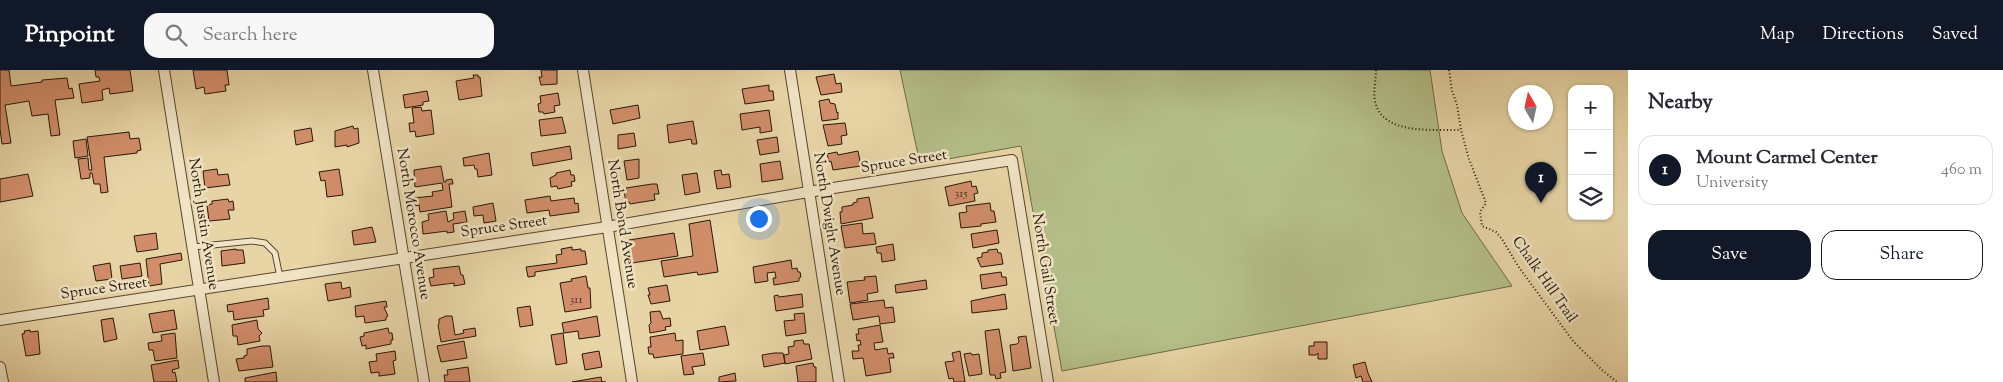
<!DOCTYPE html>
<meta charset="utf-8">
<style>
:root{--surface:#fff;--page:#f7f7f7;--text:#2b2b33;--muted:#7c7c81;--line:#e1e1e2;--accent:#111827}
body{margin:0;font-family:"Sorts Mill Goudy",serif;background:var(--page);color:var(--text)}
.controls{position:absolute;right:15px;top:15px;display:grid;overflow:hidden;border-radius:10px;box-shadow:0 1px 4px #0004}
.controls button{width:45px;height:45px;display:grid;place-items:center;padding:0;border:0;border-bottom:1px solid var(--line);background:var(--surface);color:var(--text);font:25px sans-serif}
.compass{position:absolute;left:1508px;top:15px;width:45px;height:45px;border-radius:50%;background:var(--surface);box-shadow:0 1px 4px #0004;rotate:351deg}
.you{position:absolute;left:758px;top:148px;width:18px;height:18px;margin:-12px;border:4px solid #fff;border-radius:50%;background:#1a73e8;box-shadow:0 0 0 8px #1a73e833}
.badge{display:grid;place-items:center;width:32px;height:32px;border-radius:50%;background:var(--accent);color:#fff;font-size:16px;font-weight:700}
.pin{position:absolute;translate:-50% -41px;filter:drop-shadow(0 1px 2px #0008)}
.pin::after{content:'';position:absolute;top:26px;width:18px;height:15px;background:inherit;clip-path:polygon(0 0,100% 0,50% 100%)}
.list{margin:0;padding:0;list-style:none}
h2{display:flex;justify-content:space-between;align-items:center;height:65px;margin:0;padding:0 20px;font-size:21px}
h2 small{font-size:16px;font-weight:400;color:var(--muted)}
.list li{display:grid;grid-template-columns:32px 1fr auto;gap:15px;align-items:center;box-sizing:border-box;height:70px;margin:0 10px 10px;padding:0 10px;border:1px solid var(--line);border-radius:15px}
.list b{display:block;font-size:19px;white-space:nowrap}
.list p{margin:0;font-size:16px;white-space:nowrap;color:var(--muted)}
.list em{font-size:16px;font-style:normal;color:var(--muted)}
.actions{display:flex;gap:10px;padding:15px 20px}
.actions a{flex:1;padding:11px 0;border:1px solid var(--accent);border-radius:15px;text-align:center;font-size:18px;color:var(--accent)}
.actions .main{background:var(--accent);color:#fff}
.icon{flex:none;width:28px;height:28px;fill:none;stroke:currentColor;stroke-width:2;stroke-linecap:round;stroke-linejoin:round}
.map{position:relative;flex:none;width:1628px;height:312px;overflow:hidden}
header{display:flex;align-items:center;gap:30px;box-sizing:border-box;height:70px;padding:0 25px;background:var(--accent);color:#fff}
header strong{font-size:24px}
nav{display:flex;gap:28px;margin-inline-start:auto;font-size:18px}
.search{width:350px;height:45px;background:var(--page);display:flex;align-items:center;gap:12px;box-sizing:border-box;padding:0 18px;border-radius:15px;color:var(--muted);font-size:19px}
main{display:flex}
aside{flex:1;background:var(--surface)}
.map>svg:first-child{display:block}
.green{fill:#b4be88;stroke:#6e6a48}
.building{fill:#d28e6b;stroke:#271708}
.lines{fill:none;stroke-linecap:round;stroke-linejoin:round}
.lane-casing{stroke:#574630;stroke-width:7}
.street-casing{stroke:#574630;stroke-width:12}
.path{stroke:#271708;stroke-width:2;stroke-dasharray:1 2.5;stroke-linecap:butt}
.lane{stroke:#f0e4c5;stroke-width:5}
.street{stroke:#f0e4c5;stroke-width:10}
.labels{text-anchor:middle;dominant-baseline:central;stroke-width:5;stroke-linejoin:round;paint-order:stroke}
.number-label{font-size:12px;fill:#523521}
.street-label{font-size:15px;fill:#271708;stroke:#f0e4c5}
</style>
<header>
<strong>Pinpoint</strong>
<div class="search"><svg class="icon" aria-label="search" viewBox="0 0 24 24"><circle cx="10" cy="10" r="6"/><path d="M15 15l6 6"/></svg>Search here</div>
<nav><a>Map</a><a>Directions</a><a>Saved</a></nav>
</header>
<main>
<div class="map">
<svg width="1628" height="312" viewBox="0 0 1628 312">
<rect width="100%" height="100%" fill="#e8d5a6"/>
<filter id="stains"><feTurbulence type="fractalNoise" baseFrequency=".004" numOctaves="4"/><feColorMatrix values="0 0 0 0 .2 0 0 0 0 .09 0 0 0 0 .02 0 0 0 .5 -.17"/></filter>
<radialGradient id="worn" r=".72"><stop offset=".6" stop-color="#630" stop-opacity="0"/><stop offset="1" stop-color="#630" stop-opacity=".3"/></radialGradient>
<!-- green -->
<path class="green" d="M 900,0 L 1430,0 L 1442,81 L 1462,143 L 1512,216 L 1062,301 L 1021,76 L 920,94 Z"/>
<!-- building -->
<path class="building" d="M 0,0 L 9,0 L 11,16 L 42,12 L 42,10 L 67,8 L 69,19 L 72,18 L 74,28 L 55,30 L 60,65 L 51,66 L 48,44 L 32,46 L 29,31 L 5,35 L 11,73 L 2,74 L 0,59 Z
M 95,0 L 130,0 L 133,21 L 110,24 L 109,18 L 102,20 L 103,30 L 82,33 L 79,14 L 100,11 L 99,7 L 96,7 Z
M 193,0 L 227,0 L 229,15 L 225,15 L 226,21 L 205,24 L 204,17 L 196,19 Z
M 541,0 L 557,0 L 557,14 L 541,15 L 539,7 L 542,7 Z
M 834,4 L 836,14 L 841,13 L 842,22 L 821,25 L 816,7 Z
M 473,5 L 478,5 L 478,7 L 480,7 L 482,26 L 459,30 L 456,11 L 474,8 Z
M 769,15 L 769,21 L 773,21 L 774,30 L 745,34 L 742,19 Z
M 427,21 L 429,31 L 423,32 L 423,35 L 405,38 L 403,25 Z
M 558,23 L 560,35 L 554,36 L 555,42 L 544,44 L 543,42 L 539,42 L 538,34 L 541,33 L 540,26 Z
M 829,29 L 830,33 L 835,34 L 837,43 L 838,42 L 838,49 L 822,51 L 819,31 Z
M 638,35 L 640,48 L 613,54 L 610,40 Z
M 421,37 L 422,41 L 431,40 L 434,64 L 416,67 L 415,61 L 410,62 L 409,53 L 414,53 L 412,38 Z
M 769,40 L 772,61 L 760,63 L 760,57 L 742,60 L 740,44 Z
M 562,47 L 566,63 L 541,66 L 539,50 Z
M 693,51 L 697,74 L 692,74 L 691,69 L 669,73 L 667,55 Z
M 845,53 L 847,65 L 841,66 L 842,74 L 828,76 L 823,55 Z
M 353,56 L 354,59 L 358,58 L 359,73 L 347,77 L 347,75 L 335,77 L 335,61 Z
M 311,58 L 313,71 L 296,75 L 294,61 Z
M 129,62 L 130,69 L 139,68 L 141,80 L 137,81 L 137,83 L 104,87 L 108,122 L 101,123 L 100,114 L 94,114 L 92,103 L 90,103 L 90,108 L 81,109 L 78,89 L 88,88 L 89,100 L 92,100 L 87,67 Z
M 634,63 L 636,76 L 618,79 L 618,65 Z
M 777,67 L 779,82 L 760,85 L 757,70 Z
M 86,69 L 88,86 L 75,88 L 73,71 Z
M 570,76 L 572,89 L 533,96 L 531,83 Z
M 858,81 L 861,96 L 833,100 L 831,91 L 829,92 L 827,84 L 837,82 L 838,85 Z
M 489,83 L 492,105 L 478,107 L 477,99 L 475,99 L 474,95 L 464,96 L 463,88 Z
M 639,89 L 639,108 L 627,110 L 624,91 Z
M 780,91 L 783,109 L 762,112 L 760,94 Z
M 441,96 L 444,112 L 446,112 L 446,110 L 452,109 L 453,114 L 449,114 L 452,137 L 420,142 L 419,135 L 415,136 L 414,128 L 433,126 L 432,122 L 443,120 L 442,113 L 415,117 L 414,100 Z
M 217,99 L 218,105 L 228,104 L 230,115 L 205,118 L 203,101 Z
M 339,99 L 343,125 L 327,127 L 325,110 L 321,111 L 319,102 Z
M 570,100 L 571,105 L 574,105 L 575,111 L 571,112 L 572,116 L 558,119 L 557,116 L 551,117 L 550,108 L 556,105 L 556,103 Z
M 721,100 L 722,105 L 729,104 L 731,117 L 717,119 L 714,101 Z
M 697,103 L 700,122 L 685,125 L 682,105 Z
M 28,104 L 33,126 L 0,132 L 0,109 Z
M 971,111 L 972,117 L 976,116 L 978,123 L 974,124 L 975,131 L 949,136 L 945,117 Z
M 652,114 L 657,114 L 659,124 L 654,124 L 655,130 L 630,134 L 629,132 L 626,132 L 624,121 L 627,121 L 626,118 Z
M 550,126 L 551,131 L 574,128 L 575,134 L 578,133 L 579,142 L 550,146 L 549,140 L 527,143 L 525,130 Z
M 869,127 L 873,148 L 841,154 L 840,142 L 842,142 L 842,137 L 853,135 L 853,133 L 857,132 L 857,129 Z
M 228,129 L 229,132 L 233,131 L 234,140 L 228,140 L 230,149 L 209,151 L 207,135 L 212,134 L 212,131 Z
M 493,133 L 496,151 L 484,153 L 483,145 L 474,146 L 473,137 Z
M 990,133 L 991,141 L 994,141 L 996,152 L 981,154 L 981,156 L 961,158 L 959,143 L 967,142 L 966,136 Z
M 446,141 L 448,152 L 454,149 L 453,143 L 465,141 L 467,152 L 453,154 L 454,162 L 447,163 L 447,161 L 423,164 L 422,152 L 429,150 L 428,144 Z
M 710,150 L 718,202 L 698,205 L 697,202 L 664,207 L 661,191 L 693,186 L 689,154 Z
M 862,153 L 863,164 L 874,163 L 876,174 L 845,178 L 841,156 Z
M 372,157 L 376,172 L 354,175 L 352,161 Z
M 997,160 L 999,173 L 973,178 L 971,164 Z
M 156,163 L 158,179 L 137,182 L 134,166 Z
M 674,163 L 678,186 L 632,193 L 631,185 L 628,186 L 627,177 L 630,177 L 629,170 Z
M 893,174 L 895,190 L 882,192 L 881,183 L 877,183 L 876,177 Z
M 572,177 L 572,180 L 581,179 L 581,181 L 585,181 L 587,194 L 535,202 L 535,206 L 528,207 L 526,197 L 557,193 L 556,185 L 562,184 L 561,179 Z
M 236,179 L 236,180 L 243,180 L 245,193 L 222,196 L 221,181 Z
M 997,179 L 998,183 L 1001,183 L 1003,194 L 981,197 L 977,188 L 982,187 L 982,183 L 988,182 L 988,180 Z
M 181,183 L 182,190 L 160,194 L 162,214 L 149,216 L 146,189 Z
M 791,190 L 792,199 L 797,198 L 798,202 L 800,202 L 801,207 L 799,208 L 799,211 L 774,215 L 773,208 L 776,208 L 775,202 L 767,203 L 768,211 L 755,213 L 753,197 Z
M 110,193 L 112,209 L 96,211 L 93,196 Z
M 140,193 L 142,206 L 122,209 L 120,196 Z
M 459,196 L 461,205 L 463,205 L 465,214 L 454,216 L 454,213 L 431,216 L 429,208 L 434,207 L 433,199 Z
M 1001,202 L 1002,207 L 1006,207 L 1007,215 L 982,219 L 980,205 Z
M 586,206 L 588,218 L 590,218 L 591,238 L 565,242 L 560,213 L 572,211 L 571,209 Z
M 876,206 L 878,222 L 867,224 L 868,230 L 850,233 L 847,212 L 865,210 L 864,207 Z
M 926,210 L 927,219 L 896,223 L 895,215 Z
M 341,212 L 342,219 L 350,217 L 351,227 L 328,231 L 325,214 Z
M 667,215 L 670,231 L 651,234 L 648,225 L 650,225 L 648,218 Z
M 802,224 L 803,237 L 776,241 L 774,226 L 778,225 L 779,227 Z
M 1005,224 L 1007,239 L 972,243 L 971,231 Z
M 268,228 L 269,239 L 263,240 L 264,246 L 234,250 L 233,241 L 228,242 L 227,235 Z
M 884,230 L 885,238 L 893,237 L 895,252 L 880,254 L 879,246 L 853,250 L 850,234 Z
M 386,231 L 387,237 L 384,237 L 388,246 L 386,247 L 386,250 L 365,253 L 364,246 L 356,247 L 355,236 Z
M 530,236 L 533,255 L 520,257 L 517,238 Z
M 174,240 L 177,259 L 153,263 L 149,244 Z
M 660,241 L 663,249 L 670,248 L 671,256 L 665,257 L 666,260 L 650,263 L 649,255 L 651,253 L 650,242 Z
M 804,243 L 806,263 L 786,266 L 784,251 L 795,250 L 794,244 Z
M 446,246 L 452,246 L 455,265 L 464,263 L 463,260 L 475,258 L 476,266 L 441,272 L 438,255 L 439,254 L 439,249 Z
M 597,246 L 600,266 L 579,269 L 578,261 L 564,263 L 562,253 Z
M 113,248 L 117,269 L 104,272 L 101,250 Z
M 257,250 L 258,259 L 262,263 L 259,266 L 260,271 L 238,275 L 237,266 L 233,266 L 232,255 Z
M 880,255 L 883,272 L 874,273 L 875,280 L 887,278 L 888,284 L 893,283 L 894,288 L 889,288 L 891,302 L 866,306 L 863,288 L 853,289 L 852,281 L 859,281 L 858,275 L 861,275 L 860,270 L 857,271 L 856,264 L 859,264 L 858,259 Z
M 725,256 L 729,275 L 700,280 L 697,261 Z
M 388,258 L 389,263 L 392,263 L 393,270 L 391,270 L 391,274 L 366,279 L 366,275 L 362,276 L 360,267 L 364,266 L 364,263 Z
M 999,259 L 1006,302 L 1000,303 L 1001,308 L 996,309 L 995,305 L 990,305 L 985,261 Z
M 30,260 L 30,262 L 38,261 L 40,284 L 26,286 L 22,264 L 25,263 L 24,261 Z
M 175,263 L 177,288 L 155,291 L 153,280 L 149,280 L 148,273 L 162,271 L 161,265 Z
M 563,263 L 567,293 L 556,295 L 551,265 Z
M 675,263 L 676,271 L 683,270 L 683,284 L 654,288 L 653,284 L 649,284 L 648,277 L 651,277 L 650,267 Z
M 1026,266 L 1031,298 L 1013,301 L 1010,275 L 1017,274 L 1019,272 L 1018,267 Z
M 803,270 L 804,274 L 809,274 L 812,289 L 785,294 L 784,285 L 789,284 L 788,277 L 794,276 L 794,271 Z
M 464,271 L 467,288 L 441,292 L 437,276 Z
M 1314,272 L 1327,272 L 1327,289 L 1318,289 L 1318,283 L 1316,285 L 1309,285 L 1309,276 L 1314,276 Z
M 262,276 L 270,276 L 273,297 L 239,301 L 236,289 L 244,288 L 244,286 L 247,285 L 247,279 Z
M 395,281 L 396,290 L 393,291 L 395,304 L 379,306 L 379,302 L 371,303 L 369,292 L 377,291 L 376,284 Z
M 599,281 L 602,297 L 585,300 L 582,284 Z
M 960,281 L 965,312 L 954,312 L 953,308 L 949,309 L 945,292 L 954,291 L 952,283 Z
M 703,283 L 705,295 L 692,297 L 694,304 L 684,305 L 681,286 Z
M 774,283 L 783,283 L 785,293 L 764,297 L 762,285 Z
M 971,283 L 972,285 L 979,284 L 982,304 L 969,306 L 964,284 Z
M 178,290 L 179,298 L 172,300 L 173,303 L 175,302 L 177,312 L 154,312 L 151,295 Z
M 1365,292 L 1368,303 L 1372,312 L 1363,312 L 1361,306 L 1356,308 L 1353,295 Z
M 813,293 L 814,297 L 816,297 L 816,312 L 798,312 L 796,296 Z
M 468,297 L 470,312 L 445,312 L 444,305 L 448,305 L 447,300 Z
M 276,302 L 277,312 L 245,312 L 245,308 Z
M 735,303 L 736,311 L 719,312 L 719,307 Z
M 601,307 L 602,312 L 606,312 L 572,312 Z"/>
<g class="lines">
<defs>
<path id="lane" d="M 193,177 L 252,171 L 265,173 L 275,183 L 280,207"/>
<path id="street" d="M 164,0 L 214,312
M 373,0 L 424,312
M 583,0 L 632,312
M 790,0 L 839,312
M 0,250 L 607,157 L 808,122 L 1012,90 L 1048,312
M 0,297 L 3,312"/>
</defs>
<!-- lane casing -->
<use href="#lane" class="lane-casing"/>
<!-- street casing -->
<use href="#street" class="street-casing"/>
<!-- path -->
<path class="path" d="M 1376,0 C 1376,10 1373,21 1375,31 C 1382,66 1434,59 1461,60
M 1449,0 L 1452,21 L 1457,35 L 1461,60 L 1469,89 L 1486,133 L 1480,142 L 1482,156 L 1496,162 L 1502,169 L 1518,196 L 1573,271 L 1602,300 L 1617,312"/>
<!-- lane -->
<use href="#lane" class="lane"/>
<!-- street -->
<use href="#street" class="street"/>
</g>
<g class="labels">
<!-- number labels -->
<g class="number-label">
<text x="961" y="124">315</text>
<text x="576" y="230">311</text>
</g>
<!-- street labels -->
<g class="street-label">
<text transform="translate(904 92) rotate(-9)">Spruce Street</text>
<text transform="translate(203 154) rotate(81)">North Justin Avenue</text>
<text transform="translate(413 154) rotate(81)">North Morocco Avenue</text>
<text transform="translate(622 154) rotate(81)">North Bond Avenue</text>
<text transform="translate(829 154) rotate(81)">North Dwight Avenue</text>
<text transform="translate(504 157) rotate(-8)">Spruce Street</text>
<text transform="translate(1045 199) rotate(81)">North Gail Street</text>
<text transform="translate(1544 210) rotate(55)">Chalk Hill Trail</text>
<text transform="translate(104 219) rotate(-8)">Spruce Street</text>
</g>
</g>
<rect width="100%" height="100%" filter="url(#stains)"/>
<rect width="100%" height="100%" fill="url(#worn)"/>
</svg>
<div class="controls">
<button>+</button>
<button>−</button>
<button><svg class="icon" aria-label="layers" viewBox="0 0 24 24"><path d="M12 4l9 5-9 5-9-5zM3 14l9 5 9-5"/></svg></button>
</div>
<svg class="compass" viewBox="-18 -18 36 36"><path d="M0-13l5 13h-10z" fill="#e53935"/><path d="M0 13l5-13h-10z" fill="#7c7c81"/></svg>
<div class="you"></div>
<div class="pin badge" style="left:1541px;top:133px">1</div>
</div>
<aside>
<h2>Nearby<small></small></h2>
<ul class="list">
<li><span class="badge">1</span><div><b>Mount Carmel Center</b><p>University</p></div><em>460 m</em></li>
</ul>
<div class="actions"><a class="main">Save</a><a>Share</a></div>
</aside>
</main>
